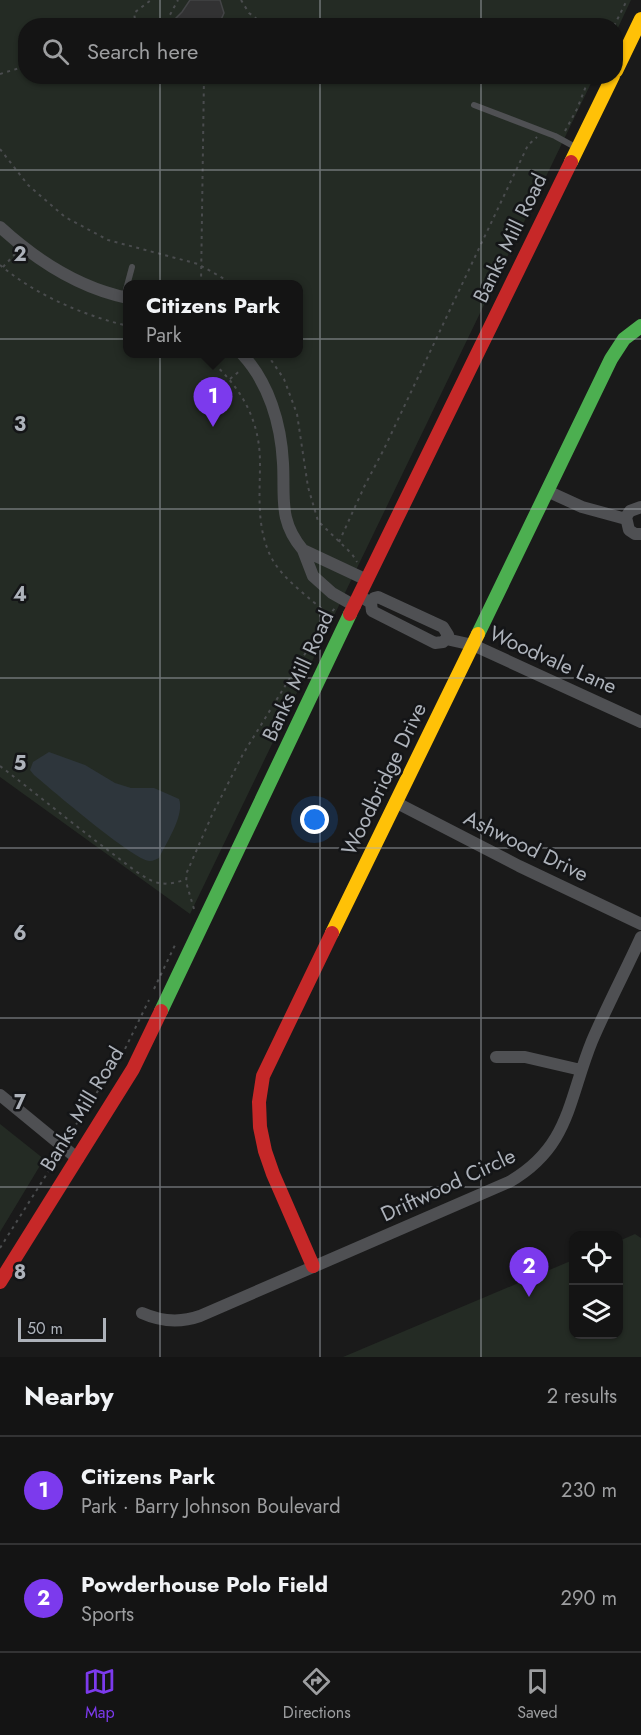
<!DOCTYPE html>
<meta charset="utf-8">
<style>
:root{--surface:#141414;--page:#212122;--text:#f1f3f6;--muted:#9d9ea0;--line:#333334;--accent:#7c3aed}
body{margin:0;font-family:Jost,sans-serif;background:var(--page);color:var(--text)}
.controls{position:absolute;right:18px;bottom:18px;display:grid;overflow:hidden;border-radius:12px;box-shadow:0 2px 4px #0004}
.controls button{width:54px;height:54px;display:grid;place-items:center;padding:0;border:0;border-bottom:2px solid var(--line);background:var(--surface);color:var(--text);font:30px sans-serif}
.scale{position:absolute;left:18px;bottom:15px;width:88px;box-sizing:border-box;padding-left:6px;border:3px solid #adb2ba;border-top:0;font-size:16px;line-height:21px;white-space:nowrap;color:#adb2ba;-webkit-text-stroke:4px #141517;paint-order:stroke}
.you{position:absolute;left:315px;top:820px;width:21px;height:21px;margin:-15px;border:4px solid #fff;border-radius:50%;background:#1a73e8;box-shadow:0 0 0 9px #1a73e833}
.badge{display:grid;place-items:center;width:39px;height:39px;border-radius:50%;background:var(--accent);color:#fff;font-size:20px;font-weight:700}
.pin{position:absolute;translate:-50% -50px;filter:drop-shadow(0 2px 3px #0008)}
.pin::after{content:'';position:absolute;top:32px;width:21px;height:18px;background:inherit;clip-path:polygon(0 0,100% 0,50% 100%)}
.popup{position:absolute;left:123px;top:280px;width:180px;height:78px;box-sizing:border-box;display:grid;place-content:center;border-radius:12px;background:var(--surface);filter:drop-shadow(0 2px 4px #0005);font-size:20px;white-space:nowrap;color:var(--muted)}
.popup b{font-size:22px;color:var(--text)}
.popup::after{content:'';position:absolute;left:50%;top:100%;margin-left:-12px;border:12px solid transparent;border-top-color:var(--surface)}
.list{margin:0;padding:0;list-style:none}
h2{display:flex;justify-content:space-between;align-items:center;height:78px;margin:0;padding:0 24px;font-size:26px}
h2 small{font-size:20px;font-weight:400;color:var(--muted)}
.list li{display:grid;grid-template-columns:39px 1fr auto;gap:18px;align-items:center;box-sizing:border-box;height:108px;padding:0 24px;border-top:2px solid var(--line)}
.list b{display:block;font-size:22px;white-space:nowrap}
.list p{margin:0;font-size:20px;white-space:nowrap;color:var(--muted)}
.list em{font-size:20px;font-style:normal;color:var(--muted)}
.icon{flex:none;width:33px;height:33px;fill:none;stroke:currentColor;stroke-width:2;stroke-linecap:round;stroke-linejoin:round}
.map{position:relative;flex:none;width:641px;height:1357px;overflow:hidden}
.search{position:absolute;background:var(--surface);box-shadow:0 2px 4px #0004;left:18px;right:18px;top:18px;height:66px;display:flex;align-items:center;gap:15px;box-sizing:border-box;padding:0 21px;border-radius:24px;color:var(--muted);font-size:22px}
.sheet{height:294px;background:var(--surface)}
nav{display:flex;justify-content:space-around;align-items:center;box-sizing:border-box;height:84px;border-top:2px solid var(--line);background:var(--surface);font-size:16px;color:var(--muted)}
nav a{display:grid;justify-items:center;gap:3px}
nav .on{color:var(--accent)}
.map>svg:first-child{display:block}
.green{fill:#242b24;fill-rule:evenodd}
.water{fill:#2e363c}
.building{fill:#323233;stroke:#434446;stroke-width:1.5}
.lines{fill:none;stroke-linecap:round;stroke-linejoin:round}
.path{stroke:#4a4c4e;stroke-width:2;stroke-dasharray:3 4.5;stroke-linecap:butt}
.lane{stroke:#4f5053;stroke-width:6}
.street{stroke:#4f5053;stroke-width:12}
.fast{stroke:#4caf50;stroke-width:14}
.slow{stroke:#ffc107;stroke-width:14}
.jam{stroke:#c62828;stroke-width:14}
.grid{fill:none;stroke:#adb2ba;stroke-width:1.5;stroke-opacity:0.55}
.labels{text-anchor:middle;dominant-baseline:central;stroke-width:5;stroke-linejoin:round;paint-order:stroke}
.street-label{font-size:21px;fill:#adb2ba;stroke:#141517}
.grid-label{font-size:20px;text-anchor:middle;font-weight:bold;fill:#adb2ba;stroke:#141517;stroke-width:5;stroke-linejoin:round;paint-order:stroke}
</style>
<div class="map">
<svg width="641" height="1357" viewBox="0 0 641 1357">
<rect width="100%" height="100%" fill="#1a1a1a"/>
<!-- green -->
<path class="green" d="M 0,0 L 631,0 L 616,32 L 616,26 L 26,26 L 26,76 L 594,77 L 190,914 L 0,777 ZM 128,284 L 298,284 L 298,354 L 128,354 Z
M 0,1124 L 44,1159 L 0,1232 Z
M 635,1234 L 641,1238 L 641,1357 L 343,1357 L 573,1260 L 574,1334 L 618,1334 L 619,1241 Z"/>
<!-- water -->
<path class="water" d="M 49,752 L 85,765 L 115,783 L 131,788 L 154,788 L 179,799 C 185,815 166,843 159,858 C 156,859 153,861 150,861 C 134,861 51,789 34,775 L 30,770 L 33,762 Z"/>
<!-- building -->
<path class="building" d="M 190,0 L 220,0 L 224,13 L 220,22 L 214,26 L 195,26 L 192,23 L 185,25 L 184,21 L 168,26 L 182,12 Z"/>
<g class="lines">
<!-- path -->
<path class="path" d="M 241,0 L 249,13 L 266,26
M 136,26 L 134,13 L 151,0
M 169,26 L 165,24 L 178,0
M 614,26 L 627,0
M 0,74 L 26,66
M 185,76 L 187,81 L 221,82 L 226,76
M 565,131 L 577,109 L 590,76
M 0,149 L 28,185 L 65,217 L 108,240 L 198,264 L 233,284
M 0,265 C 36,295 82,315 128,326
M 3,267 L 15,254
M 201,284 L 204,76
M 203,354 C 238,383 260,416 260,463 C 260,495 256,526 271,557 C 283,580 310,598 329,615
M 267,354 L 284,379 L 297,414 L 308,487 L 318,521 L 352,554 L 357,562
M 230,379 L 241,370
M 339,542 L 365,485 L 384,449 L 528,145 L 537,137
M 0,766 C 38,795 74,825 113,854 C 124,862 146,881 159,883 C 168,885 178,882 187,879
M 194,909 L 186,882 L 187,872 L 212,815 L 243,754 L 329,615 L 336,607
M 154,989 L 176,943
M 68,1137 L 125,1049 L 149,1000
M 0,1248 L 57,1158"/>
<!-- lane -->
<path class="lane" d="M 474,105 L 555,136 L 577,148
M 124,297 L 132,267"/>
<!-- street -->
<path class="street" d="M 0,227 C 36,260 79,288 128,298
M 242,354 C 269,383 281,424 283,463 C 285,498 278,520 303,550
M 547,491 L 582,507 L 626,519
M 641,507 L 630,511 L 626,517 L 629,530 L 635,534 L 641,534
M 360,596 L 371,603 L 372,611 L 435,643 L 443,642 L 446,639 L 473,645 L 641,722
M 371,603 L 374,598 L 378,597 L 443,627 L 448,635 L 446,639
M 355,606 L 332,593 L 313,576 L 303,550 L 367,580
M 395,802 L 519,866 L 641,924
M 496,1057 L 525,1057 L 581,1070
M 0,1095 L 78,1159
M 142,1313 C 162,1322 180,1323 200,1316 L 509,1182 C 570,1147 568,1100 592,1041 C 607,1006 625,972 641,937"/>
<!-- fast -->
<path class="fast" d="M 478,634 L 611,359 L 624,339 L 641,326
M 161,1011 L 350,614"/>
<!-- slow -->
<path class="slow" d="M 616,71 L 641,19
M 571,162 L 613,76
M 332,933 L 478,634"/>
<!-- jam -->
<path class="jam" d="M 350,614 L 571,162
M 313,1266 L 273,1174 L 265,1151 L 260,1127 L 259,1102 L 263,1076 L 332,933
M 0,1282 L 133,1069 L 161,1011"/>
</g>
<!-- grid -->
<path class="grid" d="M 160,0 L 160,26M 320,0 L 320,26M 481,0 L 481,26M 160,76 L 160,1357M 320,76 L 320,1357M 481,76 L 481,1357M 0,170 L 641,170M 0,339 L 641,339M 0,509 L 641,509M 0,678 L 641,678M 0,848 L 641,848M 0,1018 L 641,1018M 0,1187 L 641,1187"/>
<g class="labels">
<!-- street labels -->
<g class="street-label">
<text transform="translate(510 238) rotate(-64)">Banks Mill Road</text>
<text transform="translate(553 660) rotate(24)">Woodvale Lane</text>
<text transform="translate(298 676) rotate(-65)">Banks Mill Road</text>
<text transform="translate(384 779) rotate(-64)">Woodbridge Drive</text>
<text transform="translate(526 846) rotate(26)">Ashwood Drive</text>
<text transform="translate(82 1109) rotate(-59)">Banks Mill Road</text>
<text transform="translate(448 1185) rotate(-25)">Driftwood Circle</text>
</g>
</g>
<g class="grid-label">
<text x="20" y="261">2</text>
<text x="20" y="431">3</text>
<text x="20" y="601">4</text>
<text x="20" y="770">5</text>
<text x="20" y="940">6</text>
<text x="20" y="1109">7</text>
<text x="20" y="1279">8</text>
</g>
</svg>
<div class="controls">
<button><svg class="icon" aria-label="locate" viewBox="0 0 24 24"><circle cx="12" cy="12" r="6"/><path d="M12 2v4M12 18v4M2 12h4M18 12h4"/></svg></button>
<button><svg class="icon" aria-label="layers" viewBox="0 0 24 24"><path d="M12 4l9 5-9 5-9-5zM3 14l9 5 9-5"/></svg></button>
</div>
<div class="scale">50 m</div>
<div class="you"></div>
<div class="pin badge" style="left:213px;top:427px">1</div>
<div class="popup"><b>Citizens Park</b>Park</div>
<div class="pin badge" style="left:529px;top:1297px">2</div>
<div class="search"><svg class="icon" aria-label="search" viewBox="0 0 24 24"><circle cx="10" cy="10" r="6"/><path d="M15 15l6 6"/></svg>Search here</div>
</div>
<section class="sheet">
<h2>Nearby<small>2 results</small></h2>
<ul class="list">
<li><span class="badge">1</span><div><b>Citizens Park</b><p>Park · Barry Johnson Boulevard</p></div><em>230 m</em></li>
<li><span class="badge">2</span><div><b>Powderhouse Polo Field</b><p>Sports</p></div><em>290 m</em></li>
</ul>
</section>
<nav>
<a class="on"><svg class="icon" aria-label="map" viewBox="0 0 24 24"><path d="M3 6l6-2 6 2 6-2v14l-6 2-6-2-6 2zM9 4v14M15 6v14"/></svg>Map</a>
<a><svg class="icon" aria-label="directions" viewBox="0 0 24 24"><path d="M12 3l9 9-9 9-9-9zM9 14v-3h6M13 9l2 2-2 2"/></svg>Directions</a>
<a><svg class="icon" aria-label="saved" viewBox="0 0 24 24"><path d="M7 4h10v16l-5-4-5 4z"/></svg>Saved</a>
</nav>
